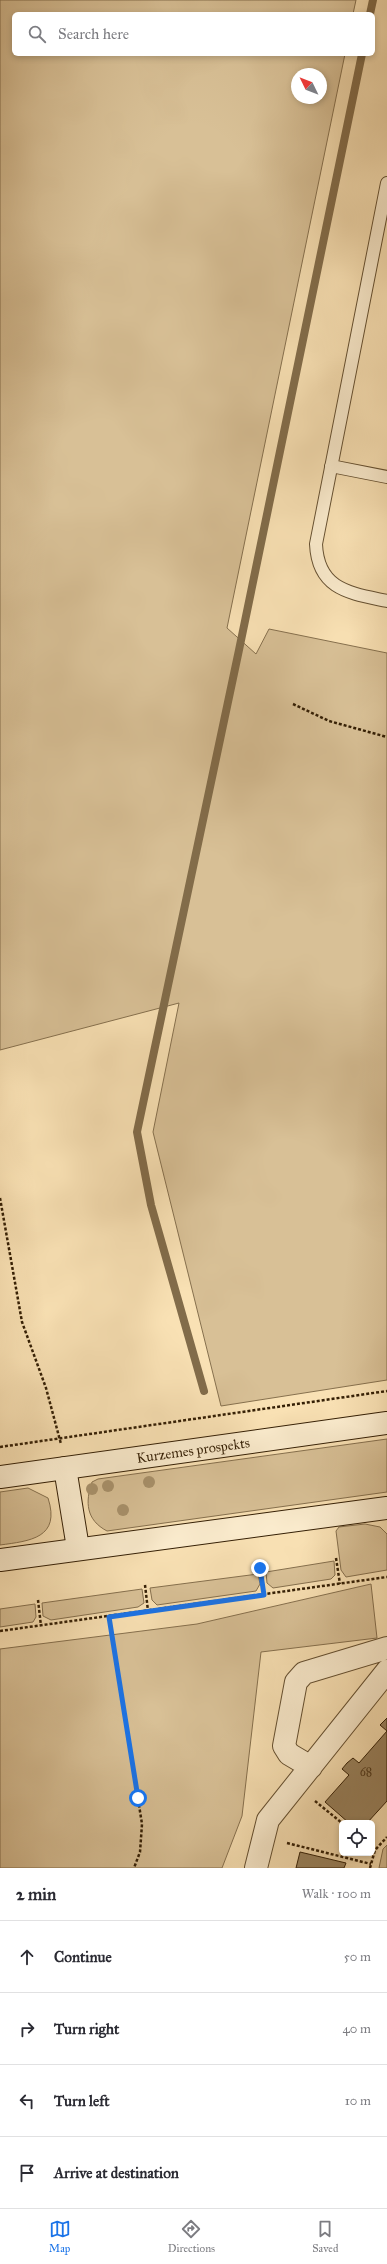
<!DOCTYPE html>
<meta charset="utf-8">
<style>
:root{--surface:#fff;--page:#f2f2f3;--text:#2b2b33;--muted:#7c7c81;--line:#e1e1e2;--accent:#1a73e8}
body{margin:0;font-family:"IM FELL Great Primer",serif;background:var(--page);color:var(--text)}
.controls{position:absolute;right:12px;bottom:12px;display:grid;overflow:hidden;border-radius:6px;box-shadow:0 2px 6px #0003}
.controls button{width:36px;height:36px;display:grid;place-items:center;padding:0;border:0;border-bottom:1px solid var(--line);background:var(--surface);color:var(--text);font:20px sans-serif}
.compass{position:absolute;left:291px;top:68px;width:36px;height:36px;border-radius:50%;background:var(--surface);box-shadow:0 2px 6px #0003;rotate:313deg}
.stop{position:absolute;width:12px;height:12px;margin:-9px;border:3px solid #1a73e8;border-radius:50%;background:#fff}
.stop.end{background:#1a73e8;border-color:#fff;box-shadow:0 1px 4px #0008}
.list{margin:0;padding:0;list-style:none}
h2{display:flex;justify-content:space-between;align-items:center;height:52px;margin:0;padding:0 16px;font-size:17px}
h2 small{font-size:13px;font-weight:400;color:var(--muted)}
.list li{display:grid;grid-template-columns:26px 1fr auto;gap:12px;align-items:center;box-sizing:border-box;height:72px;padding:0 16px;border-top:1px solid var(--line)}
.list b{display:block;font-size:15px;white-space:nowrap}
.list em{font-size:13px;font-style:normal;color:var(--muted)}
.icon{flex:none;width:22px;height:22px;fill:none;stroke:currentColor;stroke-width:2;stroke-linecap:round;stroke-linejoin:round}
.map{position:relative;flex:none;width:387px;height:1868px;overflow:hidden}
.search{position:absolute;background:var(--surface);box-shadow:0 2px 6px #0003;left:12px;right:12px;top:12px;height:44px;display:flex;align-items:center;gap:10px;box-sizing:border-box;padding:0 14px;border-radius:6px;color:var(--muted);font-size:15px}
.sheet{height:340px;background:var(--surface)}
nav{display:flex;justify-content:space-around;align-items:center;box-sizing:border-box;height:56px;border-top:1px solid var(--line);background:var(--surface);font-size:11px;color:var(--muted)}
nav a{display:grid;justify-items:center;gap:2px}
nav .on{color:var(--accent)}
.map>svg:first-child{display:block}
.green{fill:#d8c096;stroke:#86704e;fill-rule:evenodd}
.lines{fill:none;stroke-linecap:round;stroke-linejoin:round}
.stream{stroke:#826c4a;stroke-width:8}
.building{fill:#9a8460;stroke:#341f05}
.lane-casing{stroke:#655031;stroke-width:14}
.street-casing{stroke:#655031;stroke-width:24}
.secondary-casing{stroke:#341f05;stroke-width:24}
.path{stroke:#341f05;stroke-width:2.5;stroke-dasharray:3 2;stroke-linecap:butt}
.lane{stroke:#fbecce;stroke-width:12}
.street{stroke:#fbecce;stroke-width:22}
.secondary{stroke:#fbecce;stroke-width:22}
.tree{fill:#a8916b}
.route{stroke:#1a73e8;stroke-width:5}
.labels{text-anchor:middle;dominant-baseline:central;stroke-width:3;stroke-linejoin:round;paint-order:stroke}
.number-label{font-size:12px;fill:#4e381c}
.street-label{font-size:14px;fill:#341f05;stroke:#fbecce}
</style>
<div class="map">
<svg width="387" height="1868" viewBox="0 0 387 1868">
<rect width="100%" height="100%" fill="#f9e1b4"/>
<filter id="stains"><feTurbulence type="fractalNoise" baseFrequency=".005" numOctaves="4"/><feColorMatrix values="0 0 0 0 .2 0 0 0 0 .09 0 0 0 0 .02 0 0 0 .5 -.17"/></filter>
<radialGradient id="worn" r=".72"><stop offset=".6" stop-color="#630" stop-opacity="0"/><stop offset="1" stop-color="#630" stop-opacity=".3"/></radialGradient>
<!-- green -->
<path class="green" d="M 0,0 L 356,0 L 353,14 L 14,14 L 14,54 L 345,54 L 227,628 L 256,654 L 269,629 L 387,653 L 387,1380 L 221,1406 L 153,1132 L 179,1003 L 0,1050 ZM 297,74 L 321,74 L 321,98 L 297,98 Z
M 387,1439 L 387,1492 L 107,1531 C 86,1520 85,1502 92,1482 L 98,1479 Z
M 28,1488 L 48,1498 C 61,1538 30,1541 0,1545 L 0,1492 Z
M 365,1524 L 380,1527 L 387,1534 L 387,1570 L 346,1577 L 341,1570 L 336,1531 L 339,1527 Z
M 334,1561 L 335,1575 L 331,1579 L 273,1588 L 267,1583 L 266,1572 Z
M 258,1574 L 260,1584 L 256,1591 L 157,1605 L 152,1600 L 150,1588 Z
M 371,1584 L 377,1638 L 261,1652 L 242,1816 L 222,1868 L 0,1868 L 0,1649 L 197,1624 Z
M 142,1589 L 144,1603 L 138,1607 L 51,1620 L 43,1616 L 42,1603 Z
M 35,1604 L 36,1617 L 33,1622 L 0,1627 L 0,1609 Z
M 387,1845 L 387,1868 L 379,1868 L 383,1849 Z"/>
<g class="lines">
<!-- stream -->
<path class="stream" d="M 370,14 L 373,0
M 204,1391 L 151,1205 L 137,1132 L 239,650 L 362,54"/>
</g>
<!-- building -->
<path class="building" d="M 387,1718 L 387,1801 L 367,1823 L 349,1823 L 325,1802 L 349,1775 L 342,1769 L 347,1763 L 353,1758 L 359,1763 L 387,1731 L 380,1725 Z
M 300,1852 L 346,1863 L 344,1868 L 296,1868 Z"/>
<g class="lines">
<defs>
<path id="lane" d="M 387,183 L 316,544 C 318,590 350,593 387,601
M 331,466 L 387,477"/>
<path id="street" d="M 311,1767 L 289,1754 L 284,1746 L 296,1682 L 304,1673 L 387,1648
M 256,1868 L 268,1820 L 387,1671"/>
<g id="secondary">
<path d="M 65,1468 L 78,1548"/>
<path id="s1" d="M 0,1477 L 387,1423"/>
<path d="M 0,1560 L 387,1508"/>
</g>
</defs>
<!-- lane casing -->
<use href="#lane" class="lane-casing"/>
<!-- street casing -->
<use href="#street" class="street-casing"/>
<!-- secondary casing -->
<use href="#secondary" class="secondary-casing"/>
<!-- path -->
<path class="path" d="M 293,704 L 329,721 L 387,737
M 0,1198 L 22,1322 L 46,1388 L 61,1444
M 0,1447 L 387,1391
M 336,1558 L 340,1584
M 260,1568 L 264,1595
M 145,1585 L 148,1611
M 38,1600 L 41,1626
M 109,1617 L 142,1824 L 140,1852 L 134,1868
M 0,1631 L 387,1577
M 315,1801 L 342,1823
M 287,1843 L 371,1864
M 370,1868 L 375,1850 L 387,1837"/>
<!-- lane -->
<use href="#lane" class="lane"/>
<!-- street -->
<use href="#street" class="street"/>
<!-- secondary -->
<use href="#secondary" class="secondary"/>
</g>
<!-- trees -->
<g class="tree">
<circle cx="149" cy="1482" r="6"/>
<circle cx="108" cy="1486" r="6"/>
<circle cx="92" cy="1489" r="6"/>
<circle cx="123" cy="1510" r="6"/>
</g>
<g class="lines">
<!-- route -->
<path class="route" d="M 138,1798 L 109,1617 L 264,1595 L 260,1568"/>
</g>
<g class="labels">
<!-- number labels -->
<g class="number-label">
<text x="366" y="1772">68</text>
</g>
<!-- street labels -->
<g class="street-label">
<text stroke="none"><textPath href="#s1" startOffset="195">Kurzemes prospekts</textPath></text>
</g>
</g>
<rect width="100%" height="100%" filter="url(#stains)"/>
<rect width="100%" height="100%" fill="url(#worn)"/>
</svg>
<div class="controls">
<button><svg class="icon" aria-label="locate" viewBox="0 0 24 24"><circle cx="12" cy="12" r="6"/><path d="M12 2v4M12 18v4M2 12h4M18 12h4"/></svg></button>
</div>
<svg class="compass" viewBox="-18 -18 36 36"><path d="M0-13l5 13h-10z" fill="#e53935"/><path d="M0 13l5-13h-10z" fill="#7c7c81"/></svg>
<div class="stop" style="left:138px;top:1798px"></div>
<div class="stop end" style="left:260px;top:1568px"></div>
<div class="search"><svg class="icon" aria-label="search" viewBox="0 0 24 24"><circle cx="10" cy="10" r="6"/><path d="M15 15l6 6"/></svg>Search here</div>
</div>
<section class="sheet">
<h2>2 min<small>Walk · 100 m</small></h2>
<ul class="list">
<li><svg class="icon" aria-label="ahead" viewBox="0 0 24 24"><path d="M12 20V5M6 11l6-6 6 6"/></svg><div><b>Continue</b></div><em>50 m</em></li>
<li><svg class="icon" aria-label="right" viewBox="0 0 24 24"><path d="M7 20v-9h11M14 6l5 5-5 5"/></svg><div><b>Turn right</b></div><em>40 m</em></li>
<li><svg class="icon" aria-label="left" viewBox="0 0 24 24"><path d="M17 20v-9H6M10 6l-5 5 5 5"/></svg><div><b>Turn left</b></div><em>10 m</em></li>
<li><svg class="icon" aria-label="arrive" viewBox="0 0 24 24"><path d="M6 21V4h12l-3 4 3 4H6"/></svg><div><b>Arrive at destination</b></div></li>
</ul>
</section>
<nav>
<a class="on"><svg class="icon" aria-label="map" viewBox="0 0 24 24"><path d="M3 6l6-2 6 2 6-2v14l-6 2-6-2-6 2zM9 4v14M15 6v14"/></svg>Map</a>
<a><svg class="icon" aria-label="directions" viewBox="0 0 24 24"><path d="M12 3l9 9-9 9-9-9zM9 14v-3h6M13 9l2 2-2 2"/></svg>Directions</a>
<a><svg class="icon" aria-label="saved" viewBox="0 0 24 24"><path d="M7 4h10v16l-5-4-5 4z"/></svg>Saved</a>
</nav>
